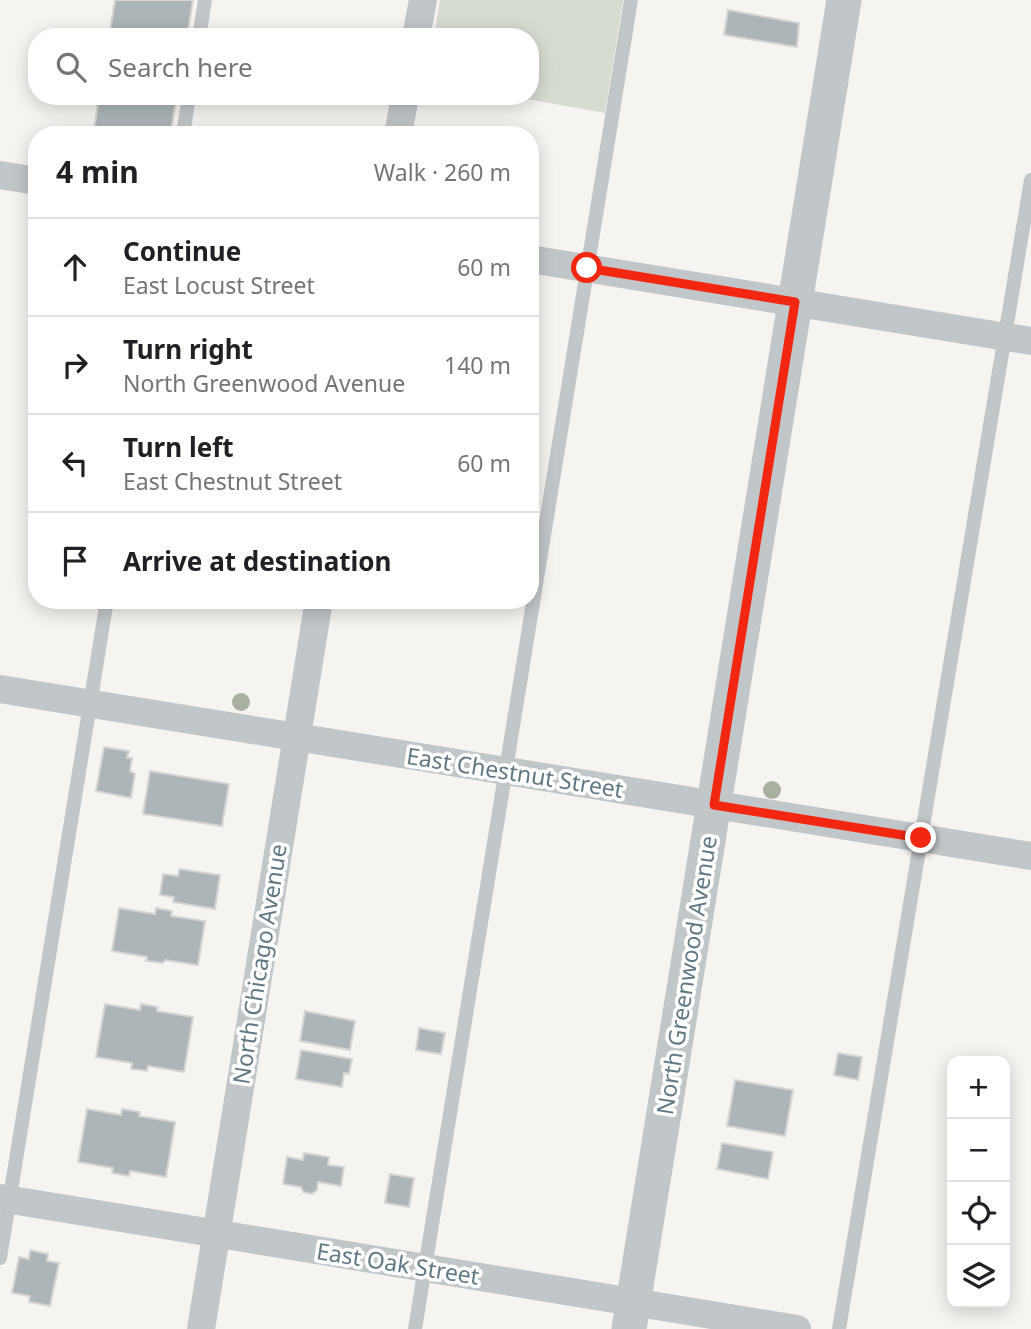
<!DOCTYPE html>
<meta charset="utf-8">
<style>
:root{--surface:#fff;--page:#f6f6f6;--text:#202124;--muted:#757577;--line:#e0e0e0}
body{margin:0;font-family:"Noto Sans",sans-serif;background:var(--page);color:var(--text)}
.controls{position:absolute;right:21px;bottom:21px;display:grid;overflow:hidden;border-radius:14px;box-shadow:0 4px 18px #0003}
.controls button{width:63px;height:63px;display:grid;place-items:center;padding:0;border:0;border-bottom:2px solid var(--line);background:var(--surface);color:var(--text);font:35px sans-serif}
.stop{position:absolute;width:21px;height:21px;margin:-16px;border:5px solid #f32711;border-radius:50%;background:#fff}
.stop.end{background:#f32711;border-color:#fff;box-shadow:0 2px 7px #0008}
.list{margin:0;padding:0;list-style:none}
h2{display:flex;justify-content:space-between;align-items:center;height:91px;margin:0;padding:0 28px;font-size:30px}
h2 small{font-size:23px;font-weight:400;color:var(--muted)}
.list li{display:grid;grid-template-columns:46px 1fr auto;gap:21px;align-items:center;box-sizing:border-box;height:98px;padding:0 28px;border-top:2px solid var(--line)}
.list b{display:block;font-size:26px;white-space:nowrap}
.list p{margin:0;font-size:23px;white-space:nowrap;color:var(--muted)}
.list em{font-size:23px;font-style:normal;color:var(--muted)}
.icon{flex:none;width:38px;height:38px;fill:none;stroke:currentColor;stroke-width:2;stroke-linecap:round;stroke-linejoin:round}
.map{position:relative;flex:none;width:1031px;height:1329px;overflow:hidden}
.search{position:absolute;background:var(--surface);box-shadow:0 4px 18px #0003;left:28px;top:28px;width:511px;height:77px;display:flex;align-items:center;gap:18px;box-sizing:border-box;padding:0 24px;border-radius:28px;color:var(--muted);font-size:26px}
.panel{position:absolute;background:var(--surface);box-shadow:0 4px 18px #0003;left:28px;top:126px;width:511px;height:483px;border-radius:28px}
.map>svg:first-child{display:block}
.green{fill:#d6dcd0}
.building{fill:#acb6b9;stroke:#d6d5d3;stroke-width:2}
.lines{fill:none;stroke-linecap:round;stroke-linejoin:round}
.service{stroke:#c1c6c9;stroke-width:14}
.minor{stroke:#c1c6c9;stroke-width:28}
.tertiary{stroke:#c1c6c9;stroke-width:35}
.tree{fill:#a8b1a1}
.route{stroke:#f32711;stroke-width:9}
.labels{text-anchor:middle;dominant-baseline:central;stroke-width:7;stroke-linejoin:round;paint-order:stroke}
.street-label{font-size:23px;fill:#607984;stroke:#fff}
</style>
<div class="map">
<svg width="1031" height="1329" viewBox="0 0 1031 1329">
<rect width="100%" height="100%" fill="#f5f4f0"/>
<!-- green -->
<path class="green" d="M 440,0 L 623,0 L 605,113 L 510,96 L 530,96 L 530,37 L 434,37 Z"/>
<!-- building -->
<path class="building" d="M 115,0 L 193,0 L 187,37 L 109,37 Z
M 728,10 L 799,23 L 797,47 L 724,35 Z
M 99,96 L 177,96 L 170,135 L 125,135 L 94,130 Z
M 104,747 L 129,751 L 127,758 L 132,758 L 130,771 L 135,774 L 131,798 L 96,791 Z
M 150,771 L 229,784 L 222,826 L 143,814 Z
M 179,869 L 220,875 L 215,909 L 173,902 L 174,897 L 160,895 L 163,874 L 178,876 Z
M 119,908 L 155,914 L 156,908 L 172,911 L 171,916 L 205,921 L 198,965 L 165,960 L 163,963 L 146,961 L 147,957 L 112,951 Z
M 105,1004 L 140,1010 L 141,1004 L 158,1007 L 157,1011 L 193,1017 L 184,1072 L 148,1066 L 147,1071 L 131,1069 L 132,1063 L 96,1057 Z
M 305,1011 L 355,1021 L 350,1050 L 300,1041 Z
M 419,1028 L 445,1033 L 441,1054 L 416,1050 Z
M 301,1050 L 352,1059 L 349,1074 L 344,1073 L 342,1087 L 296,1079 Z
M 838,1053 L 862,1057 L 858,1080 L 834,1075 Z
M 735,1080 L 793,1090 L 785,1136 L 727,1126 Z
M 87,1109 L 121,1115 L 122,1109 L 140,1112 L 139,1116 L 175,1122 L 166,1177 L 130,1171 L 129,1176 L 112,1173 L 113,1168 L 78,1162 Z
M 722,1143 L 773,1152 L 768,1179 L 717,1169 Z
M 304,1153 L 329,1157 L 328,1165 L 344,1167 L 341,1186 L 318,1182 L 317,1190 L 312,1194 L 303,1192 L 301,1187 L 283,1184 L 287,1157 L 303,1160 Z
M 390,1174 L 414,1178 L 409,1207 L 385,1203 Z
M 30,1250 L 48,1254 L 47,1261 L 59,1263 L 50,1306 L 29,1302 L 30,1296 L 12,1293 L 19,1257 L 29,1259 Z"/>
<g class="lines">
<!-- service -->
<path class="service" d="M 199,37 L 205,0
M 183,135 L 189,96
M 0,1258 L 107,600
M 415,1329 L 631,0
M 839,1329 L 1031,180"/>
<!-- minor -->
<path class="minor" d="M 416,37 L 423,0
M 398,135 L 405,96
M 0,175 L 37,181
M 530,259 L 1031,341
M 0,689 L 1031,856
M 0,1198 L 797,1329
M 201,1329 L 319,600"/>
<!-- tertiary -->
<path class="tertiary" d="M 629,1329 L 844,0"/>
</g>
<!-- trees -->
<g class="tree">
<circle cx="241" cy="702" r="9"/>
<circle cx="772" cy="790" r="9"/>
</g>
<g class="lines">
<!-- route -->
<path class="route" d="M 587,268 L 795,302 L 714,805 L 921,838"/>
</g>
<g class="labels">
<!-- street labels -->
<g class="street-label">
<text transform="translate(515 772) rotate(9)">East Chestnut Street</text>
<text transform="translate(259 964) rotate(-81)">North Chicago Avenue</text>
<text transform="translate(686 975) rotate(-81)">North Greenwood Avenue</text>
<text transform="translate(398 1263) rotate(9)">East Oak Street</text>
</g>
</g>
</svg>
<div class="controls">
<button>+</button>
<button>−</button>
<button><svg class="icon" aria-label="locate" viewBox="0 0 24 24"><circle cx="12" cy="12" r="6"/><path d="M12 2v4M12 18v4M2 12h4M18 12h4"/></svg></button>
<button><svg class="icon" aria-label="layers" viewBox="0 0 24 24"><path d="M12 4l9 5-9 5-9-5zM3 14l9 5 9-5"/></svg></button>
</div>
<div class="stop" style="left:587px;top:268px"></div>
<div class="stop end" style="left:921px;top:838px"></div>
<div class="search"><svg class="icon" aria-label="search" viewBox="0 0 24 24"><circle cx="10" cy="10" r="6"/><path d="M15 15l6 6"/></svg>Search here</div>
<section class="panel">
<h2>4 min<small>Walk · 260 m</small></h2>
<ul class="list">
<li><svg class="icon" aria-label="ahead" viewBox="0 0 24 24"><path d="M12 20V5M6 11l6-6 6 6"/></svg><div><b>Continue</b><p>East Locust Street</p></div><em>60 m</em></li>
<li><svg class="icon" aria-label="right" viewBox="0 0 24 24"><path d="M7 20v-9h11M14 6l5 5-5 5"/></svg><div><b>Turn right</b><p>North Greenwood Avenue</p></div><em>140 m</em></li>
<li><svg class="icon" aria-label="left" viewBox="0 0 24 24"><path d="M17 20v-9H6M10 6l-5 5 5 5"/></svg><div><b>Turn left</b><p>East Chestnut Street</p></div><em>60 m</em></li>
<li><svg class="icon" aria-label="arrive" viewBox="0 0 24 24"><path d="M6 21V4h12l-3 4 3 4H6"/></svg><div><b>Arrive at destination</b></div></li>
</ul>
</section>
</div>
